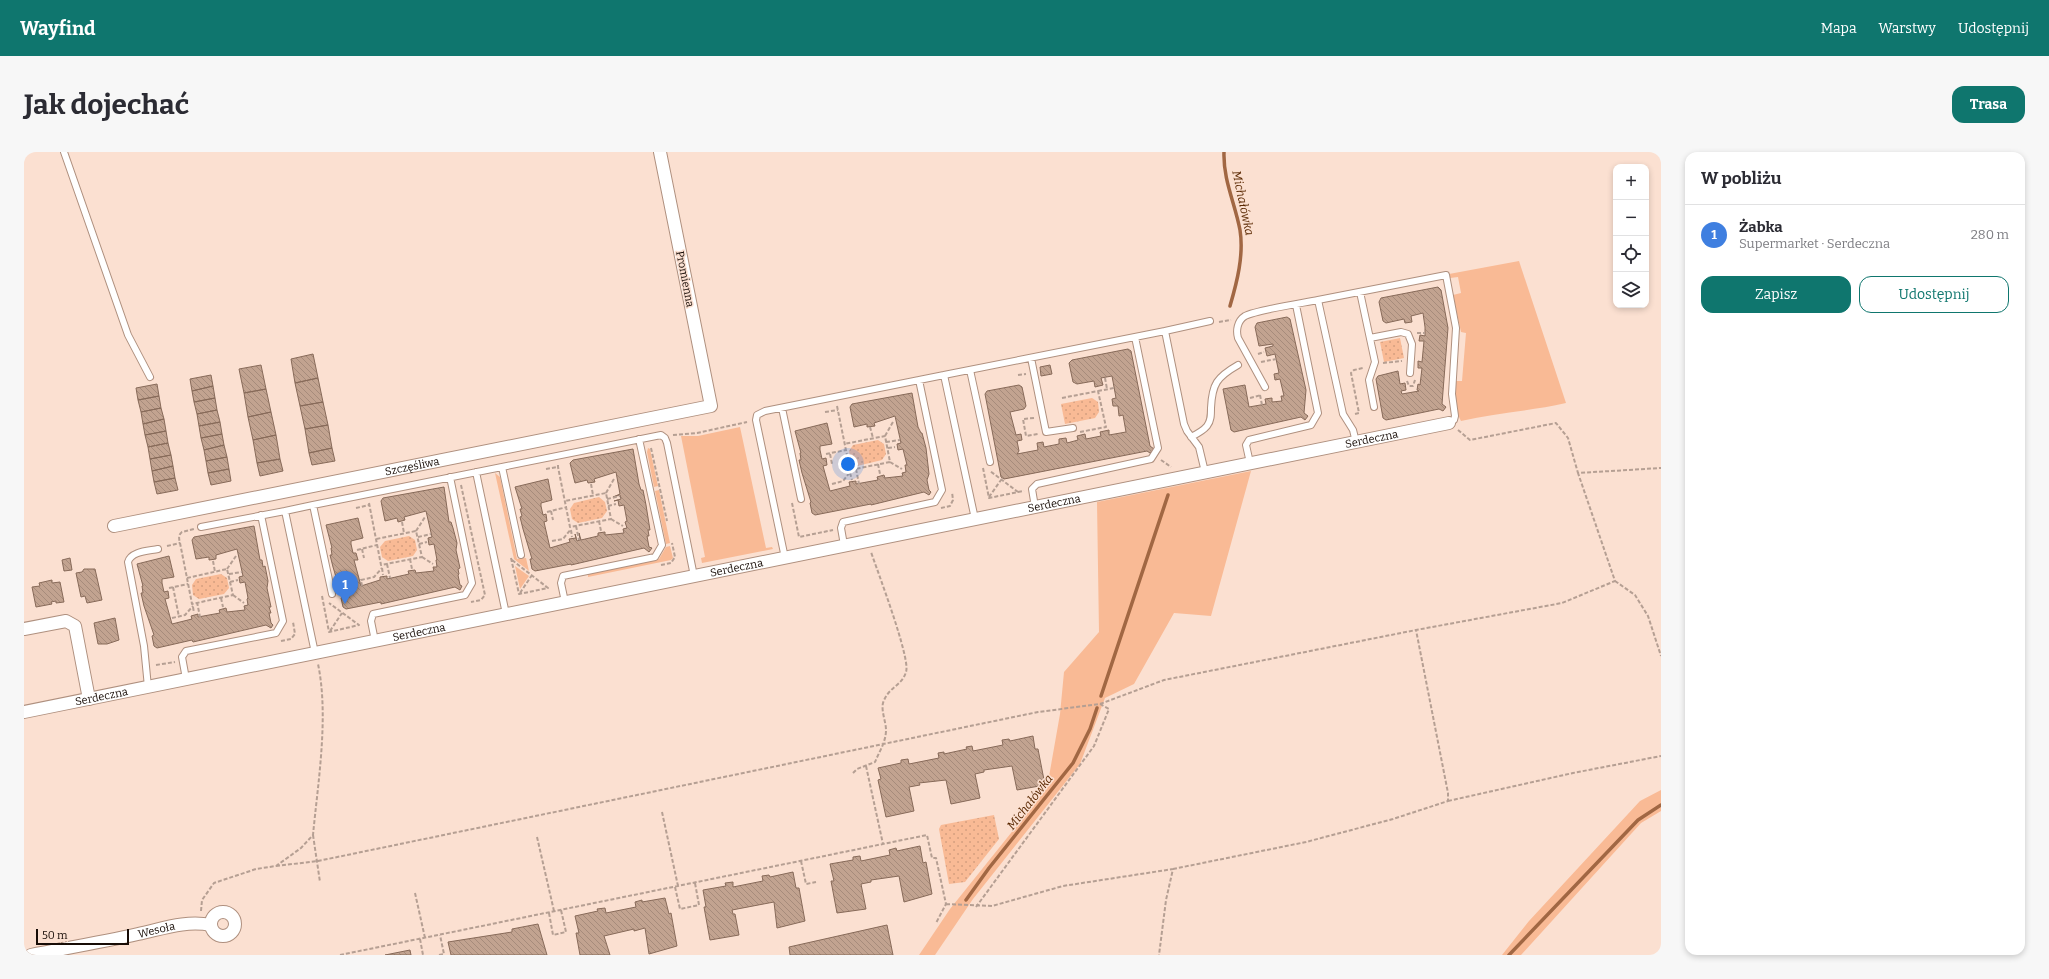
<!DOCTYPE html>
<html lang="pl">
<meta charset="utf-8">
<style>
:root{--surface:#fff;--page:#f7f7f7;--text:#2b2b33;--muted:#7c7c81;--line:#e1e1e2;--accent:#0f766e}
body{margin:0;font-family:Bitter,serif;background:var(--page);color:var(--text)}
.controls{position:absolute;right:12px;top:12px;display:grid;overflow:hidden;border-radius:8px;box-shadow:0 2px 6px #0003}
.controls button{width:36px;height:36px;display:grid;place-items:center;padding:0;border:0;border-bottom:1px solid var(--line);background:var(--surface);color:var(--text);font:20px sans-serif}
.scale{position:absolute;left:12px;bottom:10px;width:93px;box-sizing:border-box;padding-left:4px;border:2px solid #170c06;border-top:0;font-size:11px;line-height:14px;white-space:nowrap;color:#170c06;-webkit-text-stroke:3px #fbe0d1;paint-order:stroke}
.you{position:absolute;left:824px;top:312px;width:14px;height:14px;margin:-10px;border:3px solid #fff;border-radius:50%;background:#1a73e8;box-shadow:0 0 0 6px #1a73e833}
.badge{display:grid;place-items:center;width:26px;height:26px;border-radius:50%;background:var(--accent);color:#fff;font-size:13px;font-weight:700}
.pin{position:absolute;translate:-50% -33px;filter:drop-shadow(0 1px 2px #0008)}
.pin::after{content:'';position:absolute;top:21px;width:14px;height:12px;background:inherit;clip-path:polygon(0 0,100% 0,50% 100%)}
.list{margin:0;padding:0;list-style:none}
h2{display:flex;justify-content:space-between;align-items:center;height:52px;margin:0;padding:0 16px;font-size:17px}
h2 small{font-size:13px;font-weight:400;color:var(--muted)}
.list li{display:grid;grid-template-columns:26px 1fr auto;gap:12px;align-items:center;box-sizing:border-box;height:60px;padding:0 16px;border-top:1px solid var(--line)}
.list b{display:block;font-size:15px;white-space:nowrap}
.list p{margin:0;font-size:13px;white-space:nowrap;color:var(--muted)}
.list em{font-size:13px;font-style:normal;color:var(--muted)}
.actions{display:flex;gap:8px;padding:12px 16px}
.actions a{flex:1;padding:9px 0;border:1px solid var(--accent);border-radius:12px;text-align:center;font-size:14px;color:var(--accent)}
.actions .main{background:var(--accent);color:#fff}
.icon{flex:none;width:22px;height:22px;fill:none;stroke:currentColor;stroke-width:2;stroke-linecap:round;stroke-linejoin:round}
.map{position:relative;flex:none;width:1637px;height:803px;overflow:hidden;border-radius:12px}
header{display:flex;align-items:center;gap:24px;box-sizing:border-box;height:56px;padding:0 20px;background:var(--accent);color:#fff}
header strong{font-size:19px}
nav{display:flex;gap:22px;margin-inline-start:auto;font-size:14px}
.intro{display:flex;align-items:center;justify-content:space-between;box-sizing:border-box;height:96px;padding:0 24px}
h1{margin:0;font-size:28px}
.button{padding:10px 18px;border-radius:12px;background:var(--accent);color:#fff;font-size:14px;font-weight:700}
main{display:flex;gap:24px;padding:0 24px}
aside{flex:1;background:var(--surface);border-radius:12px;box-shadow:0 2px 6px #0003}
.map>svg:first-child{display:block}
.grass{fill:#f9ba95}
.park{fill:url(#park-dots)}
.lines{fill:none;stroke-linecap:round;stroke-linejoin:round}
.stream{stroke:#a16743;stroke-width:3.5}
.building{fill:url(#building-back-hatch);stroke:#876a59}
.service-casing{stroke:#af907f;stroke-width:8}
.minor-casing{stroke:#af907f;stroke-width:14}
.path{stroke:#b59f93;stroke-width:2;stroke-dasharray:4 2;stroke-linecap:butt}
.service{stroke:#fff;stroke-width:6}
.minor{stroke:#fff;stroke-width:12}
.labels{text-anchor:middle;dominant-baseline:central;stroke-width:3;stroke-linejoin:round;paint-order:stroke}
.street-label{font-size:11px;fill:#170c06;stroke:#fbe0d1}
.water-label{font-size:12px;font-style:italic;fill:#592700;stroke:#fbe0d1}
</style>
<header>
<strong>Wayfind</strong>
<nav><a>Mapa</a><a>Warstwy</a><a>Udostępnij</a></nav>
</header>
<div class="intro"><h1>Jak dojechać</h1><a class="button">Trasa</a></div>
<main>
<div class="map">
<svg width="1637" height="803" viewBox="0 0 1637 803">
<defs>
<pattern id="park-dots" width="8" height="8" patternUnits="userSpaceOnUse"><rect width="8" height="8" fill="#f9ba95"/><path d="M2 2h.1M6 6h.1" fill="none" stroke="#d59f7f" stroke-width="1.8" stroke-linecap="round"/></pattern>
<pattern id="building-back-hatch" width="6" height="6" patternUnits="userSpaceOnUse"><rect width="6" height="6" fill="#c2a390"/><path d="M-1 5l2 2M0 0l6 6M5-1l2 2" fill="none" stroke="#a68b7b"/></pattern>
</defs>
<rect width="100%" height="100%" fill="#fbe0d1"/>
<!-- grass -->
<path class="grass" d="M 1495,109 L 1542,251 C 1507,259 1471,261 1437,269 C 1431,258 1431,241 1432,229 L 1438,229 L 1442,181 L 1437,180 L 1429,143 L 1437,141 L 1434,125 L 1426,126 L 1425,122 Z
M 716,275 L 742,396 L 748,395 L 749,397 L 678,411 L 677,406 L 681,405 L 657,284 L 674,284 Z
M 624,296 L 626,297 L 634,334 L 630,335 L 623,300 Z
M 1227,319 L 1187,464 L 1150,461 L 1110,532 L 1081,546 L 1056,612 L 949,747 L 911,803 L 895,803 L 926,757 L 1023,636 L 1036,562 L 1040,520 L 1075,480 L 1073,350 Z
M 471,321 L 476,325 L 493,407 L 502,406 L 505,419 L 490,407 Z
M 635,338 L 646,391 L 642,392 L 631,339 Z
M 646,394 L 649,406 L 647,408 L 564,425 L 564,422 L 635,407 L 642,395 Z
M 491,414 L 505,424 L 496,437 Z
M 1637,638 L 1637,659 L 1617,671 L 1497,803 L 1478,803 L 1505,769 L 1616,649 Z"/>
<!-- park -->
<path class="park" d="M 1376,186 L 1380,206 L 1360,210 L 1356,190 Z
M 1068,246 L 1074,250 L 1075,260 L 1071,266 L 1041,272 L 1037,252 Z
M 854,288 L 860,292 L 862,302 L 858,308 L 833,314 L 827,309 L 825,299 L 829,293 Z
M 575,345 L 581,350 L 583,359 L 578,366 L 554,371 L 548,367 L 546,357 L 550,351 Z
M 385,384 L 391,388 L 393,398 L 389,404 L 364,409 L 358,405 L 356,395 L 361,389 Z
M 197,422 L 203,426 L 205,436 L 200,442 L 175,447 L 169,443 L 168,433 L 172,427 Z
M 970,663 L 975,687 L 941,730 L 925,732 L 915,677 L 917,673 Z"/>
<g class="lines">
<!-- stream -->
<path class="stream" d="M 1200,0 C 1199,28 1211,51 1216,78 C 1220,103 1213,130 1206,154
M 1077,544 L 1144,343
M 942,748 L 965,716 L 1049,611 L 1066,577 L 1073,556
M 1485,803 L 1614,668 L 1637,653"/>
</g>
<!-- building -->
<path class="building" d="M 1414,135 L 1417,138 L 1424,176 L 1418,252 L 1422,255 L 1419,259 L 1415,257 L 1362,268 L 1359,266 L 1352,227 L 1354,224 L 1374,219 L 1376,232 L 1381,231 L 1382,238 L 1377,239 L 1378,242 L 1395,239 L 1393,238 L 1394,232 L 1396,233 L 1398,216 L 1394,216 L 1394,209 L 1398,210 L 1400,189 L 1395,189 L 1396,183 L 1401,184 L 1401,175 L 1399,161 L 1387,164 L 1388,170 L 1381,171 L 1380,167 L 1362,171 L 1359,169 L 1355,150 L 1357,146 Z
M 1263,165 L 1266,167 L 1282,238 L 1280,261 L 1284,264 L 1281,268 L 1277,265 L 1210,280 L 1207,278 L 1199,237 L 1221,233 L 1225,255 L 1242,252 L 1241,247 L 1248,246 L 1248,250 L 1258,249 L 1257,244 L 1260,244 L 1256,227 L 1251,228 L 1250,222 L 1255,221 L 1251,202 L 1243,204 L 1241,196 L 1249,194 L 1249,192 L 1235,194 L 1231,175 L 1233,171 Z
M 1104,197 L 1107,199 L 1126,294 L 1130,297 L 1126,301 L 1123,299 L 980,327 L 977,325 L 961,242 L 963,239 L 995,233 L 998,235 L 1002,254 L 1000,257 L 986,260 L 992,283 L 997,282 L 998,288 L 993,289 L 995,299 L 993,302 L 1014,298 L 1013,291 L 1019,290 L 1020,295 L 1035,292 L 1035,287 L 1042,286 L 1043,291 L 1054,288 L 1053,284 L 1061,282 L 1062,287 L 1077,284 L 1076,280 L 1085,278 L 1085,283 L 1102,280 L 1099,263 L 1095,264 L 1094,254 L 1089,254 L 1088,247 L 1092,246 L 1088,224 L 1077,226 L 1079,233 L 1071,235 L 1070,229 L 1053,232 L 1049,230 L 1045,211 L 1048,208 Z
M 289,202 L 294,226 L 271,231 L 267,207 Z
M 237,213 L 242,237 L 220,241 L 215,217 Z
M 1026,213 L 1028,222 L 1017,224 L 1016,215 Z
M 187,223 L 189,234 L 168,239 L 166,227 Z
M 294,226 L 299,250 L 276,254 L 271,231 Z
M 133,232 L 135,244 L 114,248 L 112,236 Z
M 189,234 L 191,246 L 170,250 L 168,239 Z
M 242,237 L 247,260 L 224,265 L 220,241 Z
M 888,241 L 894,275 L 897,281 L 898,281 L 902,296 L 905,322 L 903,328 L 905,338 L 907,340 L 905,343 L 900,340 L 847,353 L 847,352 L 791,363 L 788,361 L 786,351 L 787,350 L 778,321 L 775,308 L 777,308 L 776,301 L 777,301 L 771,279 L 803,271 L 808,292 L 796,294 L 796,298 L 798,307 L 802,306 L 803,313 L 799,314 L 806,339 L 826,334 L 825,330 L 832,329 L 832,332 L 854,328 L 853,325 L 860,323 L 861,326 L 879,324 L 878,321 L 882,320 L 881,313 L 883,313 L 879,297 L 874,298 L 873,292 L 877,291 L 871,264 L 850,271 L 851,274 L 843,275 L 843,272 L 830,275 L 826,255 L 828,252 Z
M 135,244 L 137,256 L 117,260 L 114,248 Z
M 191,246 L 193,258 L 173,262 L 170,250 Z
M 299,250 L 304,273 L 281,277 L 276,254 Z
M 137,256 L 140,267 L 119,272 L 117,260 Z
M 193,258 L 196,270 L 175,274 L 173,262 Z
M 247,260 L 252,283 L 229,288 L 224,265 Z
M 140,267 L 142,279 L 121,283 L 119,272 Z
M 196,270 L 198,282 L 177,286 L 175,274 Z
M 304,273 L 308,296 L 285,301 L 281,277 Z
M 142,279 L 144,291 L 124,295 L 121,283 Z
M 198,282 L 200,293 L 180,298 L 177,286 Z
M 252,283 L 256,307 L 233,311 L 229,288 Z
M 144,291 L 147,303 L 126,307 L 124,295 Z
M 200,293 L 203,305 L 182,309 L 180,298 Z
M 308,296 L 311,309 L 288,313 L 285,301 Z
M 609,297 L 615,332 L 617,338 L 619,338 L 622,353 L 626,378 L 624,378 L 625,384 L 623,384 L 625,395 L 628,396 L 625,400 L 620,396 L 547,413 L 547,412 L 511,419 L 508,417 L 506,407 L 508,407 L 499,377 L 496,365 L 498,364 L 496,357 L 498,357 L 491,335 L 524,327 L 528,348 L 517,351 L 517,354 L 519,363 L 522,362 L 523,369 L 520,370 L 526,396 L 546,390 L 545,387 L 552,386 L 551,382 L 553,389 L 556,388 L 555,381 L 557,388 L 574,384 L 574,381 L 581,380 L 581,383 L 600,381 L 599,377 L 603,376 L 601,370 L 603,369 L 600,353 L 595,354 L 594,348 L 590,349 L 597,347 L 596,343 L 589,345 L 596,342 L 592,320 L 570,327 L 571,330 L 564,331 L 563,328 L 551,331 L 546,311 L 549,308 Z
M 147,303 L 149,314 L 128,319 L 126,307 Z
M 203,305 L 205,317 L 184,321 L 182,309 Z
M 256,307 L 259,319 L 236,324 L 233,311 Z
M 149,314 L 151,326 L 130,330 L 128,319 Z
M 205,317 L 207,329 L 187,333 L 184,321 Z
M 151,326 L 154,338 L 133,342 L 130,330 Z
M 420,335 L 425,370 L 427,370 L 429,376 L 433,391 L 432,398 L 436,416 L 434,417 L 435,422 L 434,423 L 436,433 L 438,434 L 436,438 L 431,435 L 357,452 L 357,450 L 322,457 L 319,455 L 317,446 L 318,445 L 309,415 L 306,403 L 308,403 L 307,396 L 308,396 L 302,373 L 334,366 L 339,386 L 327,389 L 327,392 L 329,401 L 332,401 L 334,408 L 330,408 L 337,434 L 356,428 L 356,425 L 363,424 L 363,427 L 385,422 L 384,419 L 391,418 L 392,421 L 410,419 L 409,415 L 413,415 L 412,408 L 413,408 L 410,392 L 405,393 L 404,386 L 408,385 L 402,359 L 380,365 L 381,368 L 374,370 L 373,366 L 361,369 L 357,349 L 359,346 Z
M 230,374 L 236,408 L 238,408 L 239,415 L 241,414 L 244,429 L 243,436 L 247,455 L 245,455 L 247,461 L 245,461 L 247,471 L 249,473 L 247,476 L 242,473 L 169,490 L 168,488 L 133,496 L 130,494 L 128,484 L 130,483 L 120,454 L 117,441 L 119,441 L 118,434 L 119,434 L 113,412 L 145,404 L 150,425 L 138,427 L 138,431 L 140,440 L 144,439 L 145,446 L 141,447 L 148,472 L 168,467 L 167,464 L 174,462 L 174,465 L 196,461 L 195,458 L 202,456 L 203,460 L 221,458 L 220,454 L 224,453 L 223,447 L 224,446 L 221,430 L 216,431 L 215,425 L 219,424 L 213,397 L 192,403 L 192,407 L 185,408 L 185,405 L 172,407 L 168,388 L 170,385 Z
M 46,406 L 48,418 L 40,419 L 38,408 Z
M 60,417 L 71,417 L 78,448 L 63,451 L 61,444 L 57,445 L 52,421 L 58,420 Z
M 28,428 L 28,431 L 36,430 L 40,450 L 32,451 L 32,449 L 27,450 L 28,452 L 12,455 L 8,435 L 16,434 L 15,431 Z
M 91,466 L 95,488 L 83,492 L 74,492 L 70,471 Z
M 1009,584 L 1011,597 L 1014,597 L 1021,633 L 993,638 L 988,614 L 960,618 L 960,620 L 951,622 L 956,646 L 927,652 L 922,628 L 895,631 L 896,633 L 885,635 L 890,659 L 862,665 L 854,628 L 857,627 L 854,616 L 877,611 L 877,608 L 884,607 L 885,612 L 915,606 L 914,601 L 920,600 L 920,602 L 943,597 L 942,595 L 948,594 L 949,599 L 979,593 L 978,588 L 985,587 L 986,589 Z
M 896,694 L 899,711 L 902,710 L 908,742 L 880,750 L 875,724 L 847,728 L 847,730 L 837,732 L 842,757 L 813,761 L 807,729 L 810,729 L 806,712 L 829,708 L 829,705 L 836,704 L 837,709 L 866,703 L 865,698 L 872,696 L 873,699 Z
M 769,720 L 772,736 L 775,736 L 781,769 L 753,776 L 750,750 L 708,758 L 709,762 L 711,762 L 715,783 L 686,788 L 680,755 L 682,755 L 679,738 L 702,734 L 701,731 L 709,730 L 709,735 L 739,729 L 738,724 L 745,723 L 746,725 Z
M 641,746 L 645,762 L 647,761 L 653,794 L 625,802 L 621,776 L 610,779 L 610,777 L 580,784 L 586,803 L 556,803 L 552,781 L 555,781 L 551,764 L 574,759 L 573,757 L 581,756 L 582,761 L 612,755 L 611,750 L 618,748 L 618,750 Z
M 514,772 L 523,803 L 427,803 L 424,790 L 488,780 L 488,777 Z
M 863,773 L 869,803 L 766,803 L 765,795 Z
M 386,798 L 387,803 L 361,803 Z"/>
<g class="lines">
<defs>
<path id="service" d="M 40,0 L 104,183 L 126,225
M 1336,140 L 1351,210 L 1345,228 L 1350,255
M 1294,148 L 1422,123 L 1432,176 L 1428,242 L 1431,264 L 1430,268 L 1425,271
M 1141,179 L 1186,169
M 1346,186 L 1377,180 L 1384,182 L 1388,192 L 1386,221
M 1007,206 L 1022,280 L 1049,276
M 946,218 L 966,310
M 1241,235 L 1214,186 C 1212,179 1213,169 1221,164 C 1232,158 1279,151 1294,148 L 1319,262 L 1329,278 L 1332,290
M 758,256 L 777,347
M 1167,285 C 1173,282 1179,279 1183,274 C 1187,269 1187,263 1187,256 C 1188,232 1193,225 1214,213
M 1226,311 L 1222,293 L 1225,288 L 1287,273 L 1294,261 L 1272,153
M 478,315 L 497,403
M 452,320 L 482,462
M 289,353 L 308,442
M 1011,355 L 1008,337 L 1013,332 L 1127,307 L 1134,296 L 1111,185
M 951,367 L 920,223 L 1141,179 L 1160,272 L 1163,279 L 1175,295 L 1181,320
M 177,375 L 261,359
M 820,393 L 817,376 L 819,370 L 911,350 L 918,338 L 895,228
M 761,406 L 732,268 L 733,263 L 741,259 L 920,223
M 541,450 L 537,431 L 539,424 L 631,405 L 638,393 L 615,287
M 351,489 L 347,469 L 349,462 L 441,443 L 448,431 L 426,325
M 291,501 L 261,359 L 289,353 L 637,283 L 641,286 L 643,291 L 670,424
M 162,527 L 158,505 L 162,499 L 252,481 L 259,469 L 237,363
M 124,535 L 120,494 L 104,410 C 107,399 125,399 134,397"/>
<g id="minor">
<path id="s1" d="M 90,374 L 687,254 L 636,0"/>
<path d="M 0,477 L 42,469 L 51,474 L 65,547"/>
<path id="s2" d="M 0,560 L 1425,271"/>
<circle cx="199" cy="772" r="12"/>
<path id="s3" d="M 7,803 C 43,796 78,790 114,782 C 138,777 161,768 187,773"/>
</g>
</defs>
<!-- service casing -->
<use href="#service" class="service-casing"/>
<!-- minor casing -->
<use href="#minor" class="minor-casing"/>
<!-- path -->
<path class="path" d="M 1195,170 L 1207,168
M 1393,181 L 1401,181
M 1234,202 L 1240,200
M 1237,210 L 1252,207
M 1359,211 L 1378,209
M 994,223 L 1002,222
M 1081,226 L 1083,237
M 1383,229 L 1385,234 L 1389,234 L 1391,228
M 1074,239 L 1090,236
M 1236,243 L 1238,253
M 1038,246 L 1074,239 L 1082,275 L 1056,280
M 1226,246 L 1237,243
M 813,254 L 826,318 L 866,310 L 861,284 L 820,292
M 801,260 L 814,258
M 1331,262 L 1335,261 L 1327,221 L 1330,218 L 1339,216
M 1010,266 L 999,267 L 1002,284 L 1014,282
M 846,275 L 849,286
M 1434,278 L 1446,288 L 1532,271 L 1544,286 L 1554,321 L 1637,316
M 649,283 L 673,281 L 723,270
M 861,284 L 869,270
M 862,290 L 876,288
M 627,296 L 643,369
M 864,296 L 871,295
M 802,302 L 822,298
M 806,302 L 808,312
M 1137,308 L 1147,315
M 866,310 L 878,317
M 854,312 L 856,322
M 534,313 L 534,315 L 546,375 L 587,367 L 582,341 L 541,349
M 959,316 L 965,346 L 994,340 L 966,319
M 522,317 L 534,315
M 832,317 L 835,332
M 826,321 L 828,328
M 567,332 L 569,343
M 808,332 L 819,329 L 826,320
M 437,333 L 461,443 L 457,448 L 447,450
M 994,340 L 1000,339
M 582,341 L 590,327
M 965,345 L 977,328
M 583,347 L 596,344
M 345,351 L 357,413 L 398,405 L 392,379 L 352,387
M 768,351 L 775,385 L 809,378
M 584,354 L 592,352
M 332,356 L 345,353
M 917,356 L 926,354 L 929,348 L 928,340
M 527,359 L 529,368
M 523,360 L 543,355
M 587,367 L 599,374
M 575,369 L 577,379
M 378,370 L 380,381
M 552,374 L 555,388
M 547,378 L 548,385
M 392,379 L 401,365
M 394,385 L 407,382
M 528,389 L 539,387 L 547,377
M 395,392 L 403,390
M 143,394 L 156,391
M 338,397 L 340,406
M 333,398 L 353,393
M 398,405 L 409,412
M 487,406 L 495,442 L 524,436 L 488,408
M 386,407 L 388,417
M 189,409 L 191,420
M 363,412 L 366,426
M 637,413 L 647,411 L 651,405 L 648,391
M 358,416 L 359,423
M 203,417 L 212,404
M 205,422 L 218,420
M 163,426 L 203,417 L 209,443 L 168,452 C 164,431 160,411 156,391 C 155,387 154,383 158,380 L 170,377
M 1591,429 L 1611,443 L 1624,464 L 1637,504
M 206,430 L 214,428
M 338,434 L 337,428 L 350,425 L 358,416
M 149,435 L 155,465
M 145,436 L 164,432
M 496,441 L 508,423
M 209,443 L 220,451
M 298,444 L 305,480 L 335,473 L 305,451
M 197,446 L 199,455
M 173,450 L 176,465
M 169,455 L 170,461
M 148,466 L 161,463 L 169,454
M 306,479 L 318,461
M 257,489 L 267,487 L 271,482 L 269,470
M 132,513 L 151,510
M 1076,552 L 1140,528 L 1392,478 L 1538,451 L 1591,429 L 1554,321
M 842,614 L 859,692
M 829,621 L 833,617 L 851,610 C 855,600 862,590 862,578 C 862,570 857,559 859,551 C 864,535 878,534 882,520 C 887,507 853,418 847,400
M 1424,649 L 1549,621 L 1637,604
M 638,660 L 654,734
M 289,683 L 296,730
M 513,685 L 530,759
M 777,709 L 782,732 L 792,730
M 252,714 L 294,709 L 1014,560 L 1076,552 L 1085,557 L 1070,594 L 952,755
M 1149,717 L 1282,690 L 1369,667 L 1424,649 L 1424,641 L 1392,478
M 651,735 L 656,757 L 675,753 L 671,731
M 391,741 L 401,786
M 922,752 L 968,754 L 1039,734 L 1149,717 L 1142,748 L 1135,803
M 177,759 L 178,748 L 190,731 L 232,717 L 252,714 L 277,696 L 289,683 C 294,630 305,564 294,512
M 525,761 L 529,783 L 542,780 L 537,758
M 396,787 L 399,803
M 316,803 L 903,683 L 908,706 L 912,706 L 922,752 L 912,771
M 415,803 L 420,802 L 416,783"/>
<!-- service -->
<use href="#service" class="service"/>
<!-- minor -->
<use href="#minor" class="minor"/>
</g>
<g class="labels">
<!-- street labels -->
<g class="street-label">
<text transform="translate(661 127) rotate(79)">Promienna</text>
<text stroke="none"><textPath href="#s2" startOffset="1375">Serdeczna</textPath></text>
<text stroke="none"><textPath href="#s1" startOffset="304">Szczęśliwa</textPath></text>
<text stroke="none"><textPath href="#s2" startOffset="1051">Serdeczna</textPath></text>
<text stroke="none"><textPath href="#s2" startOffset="727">Serdeczna</textPath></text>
<text stroke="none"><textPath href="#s2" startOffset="403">Serdeczna</textPath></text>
<text stroke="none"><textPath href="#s2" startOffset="79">Serdeczna</textPath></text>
<text stroke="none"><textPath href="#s3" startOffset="128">Wesoła</textPath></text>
</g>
<!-- water labels -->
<g class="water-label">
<text transform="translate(1219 51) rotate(78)">Michałówka</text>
<text transform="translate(1006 650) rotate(-52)">Michałówka</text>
</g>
</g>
</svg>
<div class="controls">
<button>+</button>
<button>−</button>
<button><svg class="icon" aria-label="locate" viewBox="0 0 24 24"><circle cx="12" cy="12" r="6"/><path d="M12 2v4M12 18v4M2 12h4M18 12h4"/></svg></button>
<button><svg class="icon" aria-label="layers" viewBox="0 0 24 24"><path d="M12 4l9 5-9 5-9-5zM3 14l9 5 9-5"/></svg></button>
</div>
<div class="scale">50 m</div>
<div class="you"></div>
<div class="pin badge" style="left:321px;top:452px;background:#3f7fe0">1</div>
</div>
<aside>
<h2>W pobliżu<small></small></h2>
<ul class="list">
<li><span class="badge" style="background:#3f7fe0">1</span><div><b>Żabka</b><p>Supermarket · Serdeczna</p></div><em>280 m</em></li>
</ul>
<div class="actions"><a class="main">Zapisz</a><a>Udostępnij</a></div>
</aside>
</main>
